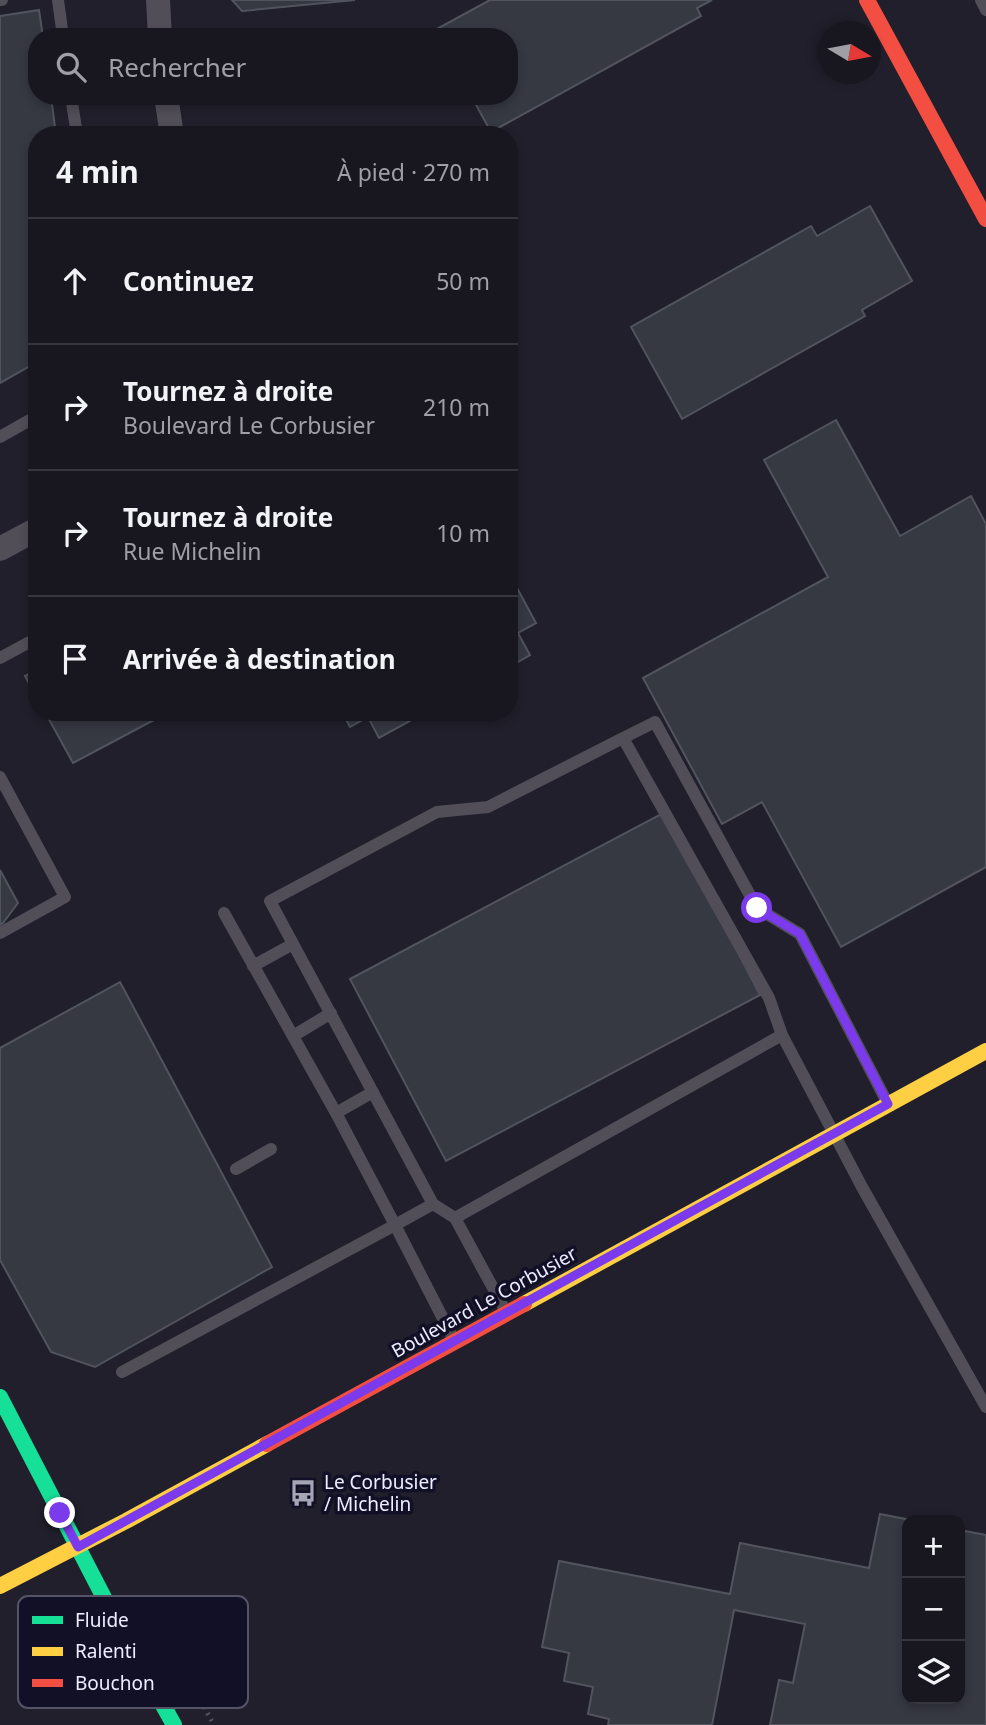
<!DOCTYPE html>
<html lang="fr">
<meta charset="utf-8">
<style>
:root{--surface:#181720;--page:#25242d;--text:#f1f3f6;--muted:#9f9fa5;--line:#36363e}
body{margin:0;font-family:"Noto Sans",sans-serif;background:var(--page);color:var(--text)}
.controls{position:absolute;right:21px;bottom:21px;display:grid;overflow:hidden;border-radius:14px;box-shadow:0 4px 10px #0003}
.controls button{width:63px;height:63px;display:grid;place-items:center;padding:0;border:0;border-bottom:2px solid var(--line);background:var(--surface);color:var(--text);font:35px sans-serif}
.compass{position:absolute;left:818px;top:21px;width:63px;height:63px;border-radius:50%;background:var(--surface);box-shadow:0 4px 10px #0003;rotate:100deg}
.stop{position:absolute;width:21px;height:21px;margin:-16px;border:5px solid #7c3aed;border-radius:50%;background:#fff}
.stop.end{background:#7c3aed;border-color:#fff;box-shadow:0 2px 7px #0008}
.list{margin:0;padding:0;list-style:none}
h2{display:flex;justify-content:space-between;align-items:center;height:91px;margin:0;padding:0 28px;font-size:30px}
h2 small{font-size:23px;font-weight:400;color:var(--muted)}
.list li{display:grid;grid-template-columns:46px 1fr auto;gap:21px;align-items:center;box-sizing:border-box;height:126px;padding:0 28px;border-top:2px solid var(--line)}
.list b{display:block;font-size:26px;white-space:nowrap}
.list p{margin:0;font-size:23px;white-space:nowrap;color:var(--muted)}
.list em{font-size:23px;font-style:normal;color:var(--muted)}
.icon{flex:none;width:38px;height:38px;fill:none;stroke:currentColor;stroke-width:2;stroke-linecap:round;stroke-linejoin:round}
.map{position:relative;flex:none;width:986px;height:1725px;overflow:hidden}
.search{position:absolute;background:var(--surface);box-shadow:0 4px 10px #0003;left:28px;top:28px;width:490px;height:77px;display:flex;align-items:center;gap:18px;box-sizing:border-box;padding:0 24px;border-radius:28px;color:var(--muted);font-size:26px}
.panel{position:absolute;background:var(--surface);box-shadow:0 4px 10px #0003;left:28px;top:126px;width:490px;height:595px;border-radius:28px}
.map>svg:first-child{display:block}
.building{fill:#363842;stroke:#51545e;stroke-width:2}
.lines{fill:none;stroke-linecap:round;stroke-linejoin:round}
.path{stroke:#56535c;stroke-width:4.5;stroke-dasharray:2 5;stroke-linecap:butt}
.lane{stroke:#524e58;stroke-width:12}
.street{stroke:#524e58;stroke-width:24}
.fast{stroke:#16e098;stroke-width:16}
.slow{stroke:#ffcf43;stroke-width:16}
.jam{stroke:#f24e42;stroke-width:16}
.route{stroke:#7c3aed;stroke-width:9}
.labels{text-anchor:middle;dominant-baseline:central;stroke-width:7;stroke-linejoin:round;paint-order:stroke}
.street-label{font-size:19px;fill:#edeeff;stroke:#121027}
.poi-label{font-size:19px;fill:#edeeff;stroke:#121027;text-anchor:start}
.key{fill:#121027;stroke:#545368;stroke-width:2}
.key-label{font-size:19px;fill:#edeeff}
</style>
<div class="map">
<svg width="986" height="1725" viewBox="0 0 986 1725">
<rect width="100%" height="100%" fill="#201f2b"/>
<!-- building -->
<path class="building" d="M 232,0 L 355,0 L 242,11 Z
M 490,0 L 712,0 L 697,8 L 701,16 L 491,132 L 471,96 L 509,96 L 509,37 L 439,37 L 435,30 Z
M 39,10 L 43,37 L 37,37 L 37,96 L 51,96 L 56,135 L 37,135 L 37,362 L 0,383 L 0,16 Z
M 870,206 L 912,281 L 862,310 L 865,316 L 682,419 L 631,327 L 811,226 L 817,236 Z
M 836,420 L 900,536 L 971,496 L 986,524 L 986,867 L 841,947 L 762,802 L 722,824 L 643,678 L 828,577 L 764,460 Z
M 509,573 L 536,623 L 518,633 L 530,655 L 509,667 Z
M 37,670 L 37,698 L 25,676 Z
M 45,712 L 169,712 L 73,763 Z
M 342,712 L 426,712 L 379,738 L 368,717 L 350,727 Z
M 665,812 L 760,995 L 446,1161 L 350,979 Z
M 0,870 L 18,903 L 3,923 L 0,925 Z
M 120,982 L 272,1267 L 95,1367 L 51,1352 L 0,1260 L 0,1048 Z
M 880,1514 L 911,1520 L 907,1520 L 907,1699 L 960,1699 L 960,1530 L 986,1535 L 986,1725 L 770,1725 L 779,1680 L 793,1683 L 805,1624 L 734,1610 L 712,1725 L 608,1725 L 609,1719 L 588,1714 L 593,1687 L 564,1681 L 569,1653 L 542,1647 L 559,1561 L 730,1594 L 740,1543 L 869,1568 Z"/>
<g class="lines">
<!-- path -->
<path class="path" d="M 204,1707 L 214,1725"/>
<!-- lane -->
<path class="lane" d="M 0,0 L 2,0
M 58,0 L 63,37
M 981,0 L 986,10
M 71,96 L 77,135
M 0,437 L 37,416
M 0,658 L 37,638
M 623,738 L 655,722 L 757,908 L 800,934 L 888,1104
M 0,777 L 65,897 L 0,933
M 253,966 L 293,944
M 293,1036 L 331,1013
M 336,1113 L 373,1092
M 236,1169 L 271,1149
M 433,1204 L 270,901 L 437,812 L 488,807 L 623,738 L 769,998 L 782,1035
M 505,1310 L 455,1218 L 782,1035 L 862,1187 L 986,1407
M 453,1338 L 395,1225 L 433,1204 L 455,1218
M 122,1372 L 395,1225 L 336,1113 L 224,913"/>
<!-- street -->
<path class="street" d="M 158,0 L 160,37
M 166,96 L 172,135
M 0,549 L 37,529"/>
<!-- fast -->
<path class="fast" d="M 0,1397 L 114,1617 L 174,1725"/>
<!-- slow -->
<path class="slow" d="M 524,1304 L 986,1051
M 0,1586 L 126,1521 L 267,1444"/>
<!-- jam -->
<path class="jam" d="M 867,0 L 986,219
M 267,1444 L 524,1304"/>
</g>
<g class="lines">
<!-- route -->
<path class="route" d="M 60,1513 L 78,1547 L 888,1104 L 800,934 L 757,908"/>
</g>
<!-- icons -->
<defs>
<symbol id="bus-bare" viewBox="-9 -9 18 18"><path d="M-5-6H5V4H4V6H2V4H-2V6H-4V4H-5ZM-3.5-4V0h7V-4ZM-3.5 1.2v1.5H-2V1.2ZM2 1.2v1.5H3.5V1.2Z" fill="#a5a6b5" stroke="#121027" stroke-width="2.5" paint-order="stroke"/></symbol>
</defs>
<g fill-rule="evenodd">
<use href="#bus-bare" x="284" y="1474" width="38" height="38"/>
</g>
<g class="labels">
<!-- street labels -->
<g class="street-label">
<text transform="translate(484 1302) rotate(-29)">Boulevard Le Corbusier</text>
</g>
<!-- poi labels -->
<g class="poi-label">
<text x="324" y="1482">Le Corbusier<tspan x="324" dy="22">/ Michelin</tspan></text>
</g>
</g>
<!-- legend -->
<rect x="18" y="1596" width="230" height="112" rx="10" class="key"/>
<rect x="32" y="1616" width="31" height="8" fill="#16e098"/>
<rect x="32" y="1647" width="31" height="9" fill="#ffcf43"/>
<rect x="32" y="1679" width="31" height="8" fill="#f24e42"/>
<g class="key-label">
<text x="75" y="1627">Fluide</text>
<text x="75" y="1658">Ralenti</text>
<text x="75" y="1690">Bouchon</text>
</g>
</svg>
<div class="controls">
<button>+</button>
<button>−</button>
<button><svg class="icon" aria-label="layers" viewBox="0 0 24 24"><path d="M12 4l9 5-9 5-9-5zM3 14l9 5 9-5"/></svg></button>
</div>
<svg class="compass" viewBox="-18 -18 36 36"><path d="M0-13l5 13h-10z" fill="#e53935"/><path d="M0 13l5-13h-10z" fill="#9f9fa5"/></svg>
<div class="stop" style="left:757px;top:908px"></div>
<div class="stop end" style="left:60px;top:1513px"></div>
<div class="search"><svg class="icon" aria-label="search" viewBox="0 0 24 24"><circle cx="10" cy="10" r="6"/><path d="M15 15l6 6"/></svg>Rechercher</div>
<section class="panel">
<h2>4 min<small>À pied · 270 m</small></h2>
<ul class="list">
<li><svg class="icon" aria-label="ahead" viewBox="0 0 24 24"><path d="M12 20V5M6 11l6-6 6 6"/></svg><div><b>Continuez</b></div><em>50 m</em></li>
<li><svg class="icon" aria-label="right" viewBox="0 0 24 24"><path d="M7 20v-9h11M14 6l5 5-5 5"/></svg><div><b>Tournez à droite</b><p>Boulevard Le Corbusier</p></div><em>210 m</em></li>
<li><svg class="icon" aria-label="right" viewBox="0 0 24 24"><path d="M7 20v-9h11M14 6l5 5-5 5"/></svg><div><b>Tournez à droite</b><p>Rue Michelin</p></div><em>10 m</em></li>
<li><svg class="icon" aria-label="arrive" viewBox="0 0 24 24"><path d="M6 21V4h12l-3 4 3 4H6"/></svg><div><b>Arrivée à destination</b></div></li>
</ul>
</section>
</div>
